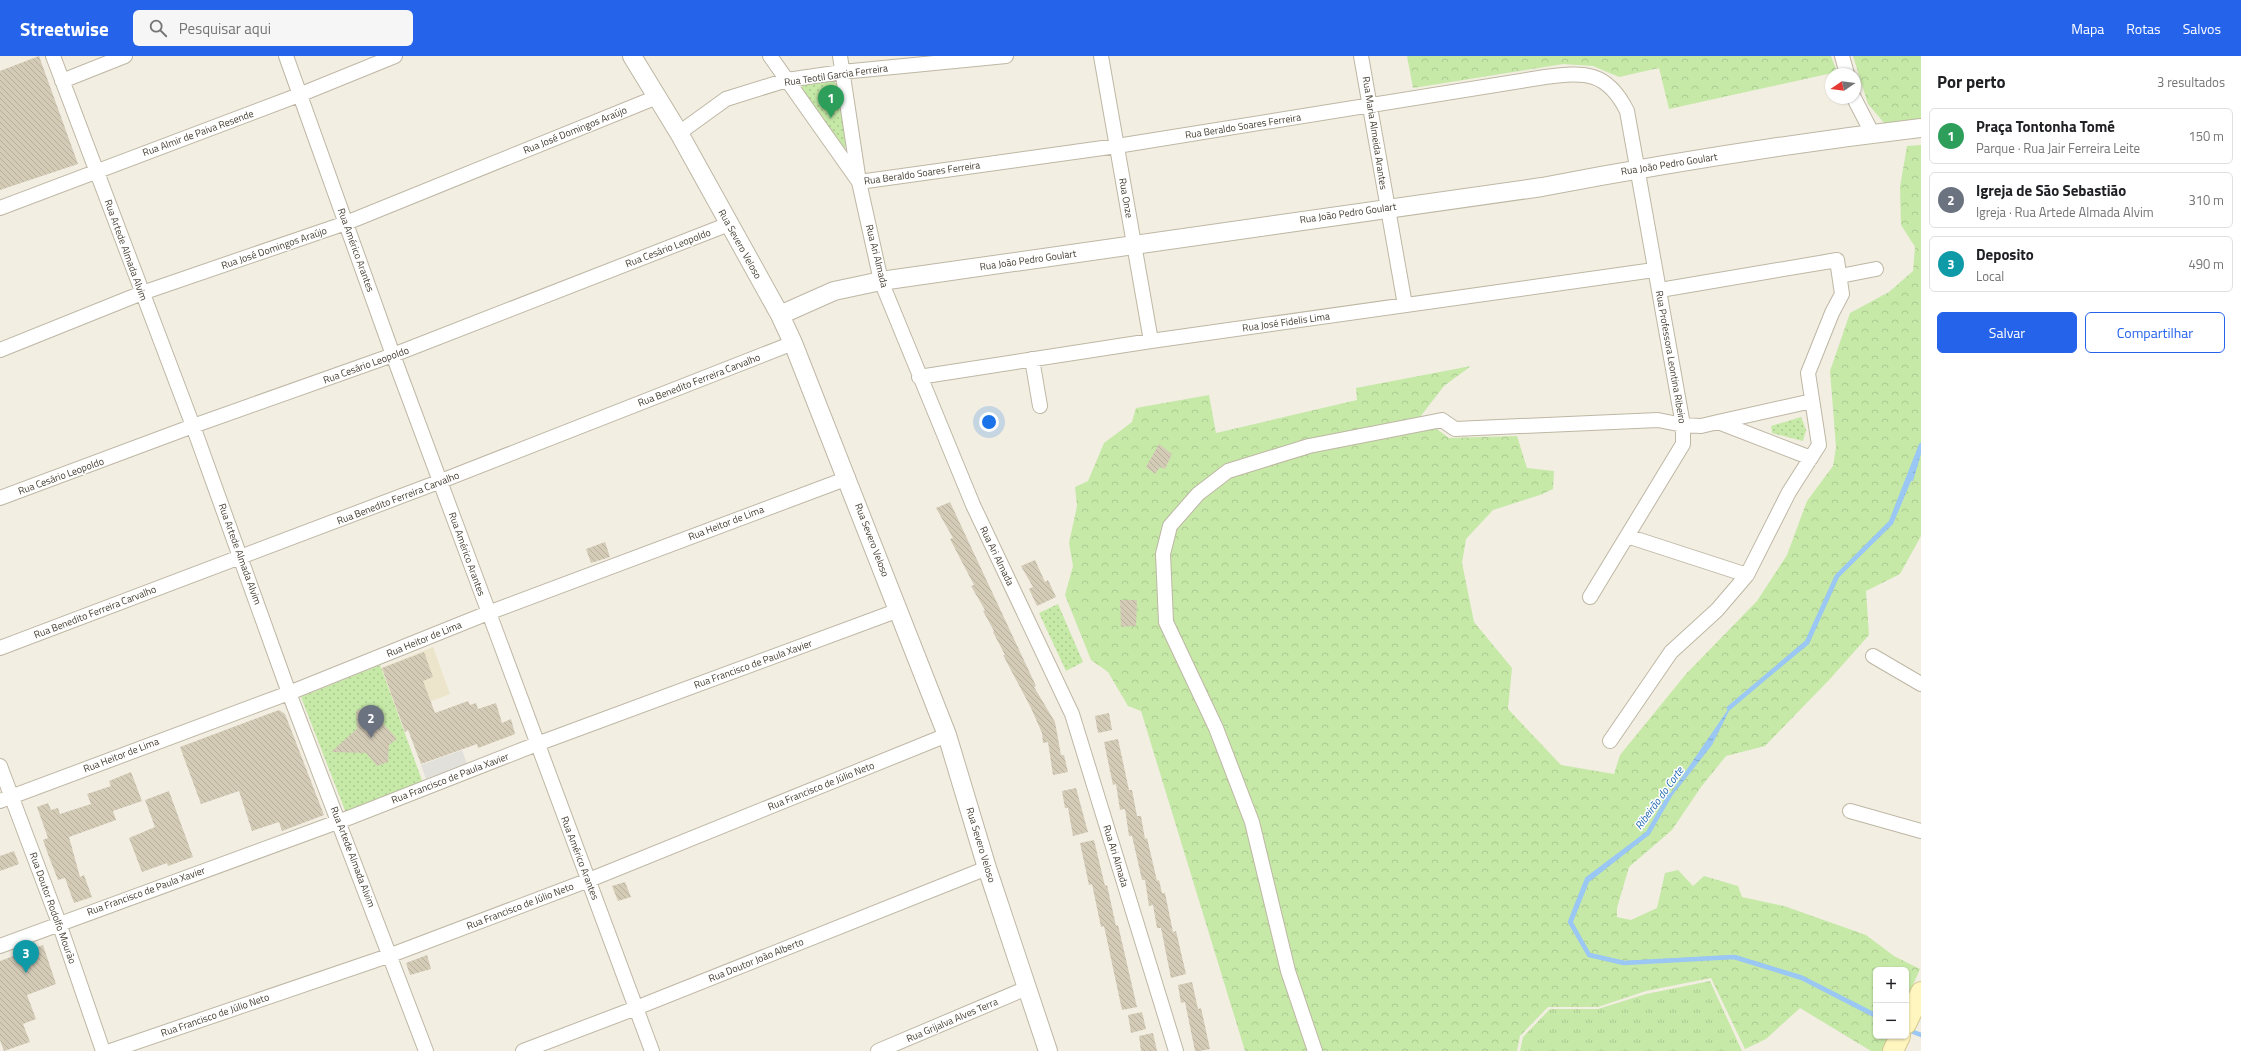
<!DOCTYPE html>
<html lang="pt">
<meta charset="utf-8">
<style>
:root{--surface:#fff;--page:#f6f6f6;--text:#202124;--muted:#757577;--line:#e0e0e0;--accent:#2563eb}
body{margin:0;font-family:"Titillium Web",sans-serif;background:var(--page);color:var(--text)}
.controls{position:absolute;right:12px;bottom:12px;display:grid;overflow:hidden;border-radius:6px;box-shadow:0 1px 3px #0004}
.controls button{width:36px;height:36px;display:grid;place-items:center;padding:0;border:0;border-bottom:1px solid var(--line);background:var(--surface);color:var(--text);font:20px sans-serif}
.compass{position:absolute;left:1825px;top:12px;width:36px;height:36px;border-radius:50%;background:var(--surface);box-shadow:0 1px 3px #0004;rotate:257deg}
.you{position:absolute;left:989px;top:366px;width:14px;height:14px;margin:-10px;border:3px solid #fff;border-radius:50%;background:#1a73e8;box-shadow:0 0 0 6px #1a73e833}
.badge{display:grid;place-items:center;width:26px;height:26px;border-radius:50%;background:var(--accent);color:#fff;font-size:13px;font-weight:700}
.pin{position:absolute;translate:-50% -33px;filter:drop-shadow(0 1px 2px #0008)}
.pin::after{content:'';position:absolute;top:21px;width:14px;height:12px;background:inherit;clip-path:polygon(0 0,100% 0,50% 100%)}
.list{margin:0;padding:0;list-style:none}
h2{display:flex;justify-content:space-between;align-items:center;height:52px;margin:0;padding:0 16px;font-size:17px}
h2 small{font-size:13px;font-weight:400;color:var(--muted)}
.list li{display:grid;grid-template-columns:26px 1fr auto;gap:12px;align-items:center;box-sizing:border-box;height:56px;margin:0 8px 8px;padding:0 8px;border:1px solid var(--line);border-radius:6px}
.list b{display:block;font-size:15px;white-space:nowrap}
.list p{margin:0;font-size:13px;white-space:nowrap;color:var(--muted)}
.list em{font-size:13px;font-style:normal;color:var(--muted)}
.actions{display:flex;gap:8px;padding:12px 16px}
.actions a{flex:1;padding:9px 0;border:1px solid var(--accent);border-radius:6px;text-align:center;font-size:14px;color:var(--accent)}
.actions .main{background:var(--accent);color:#fff}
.icon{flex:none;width:22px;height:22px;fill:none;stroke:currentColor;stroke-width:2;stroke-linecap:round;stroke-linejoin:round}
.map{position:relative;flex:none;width:1921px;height:995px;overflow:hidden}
header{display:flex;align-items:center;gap:24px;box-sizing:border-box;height:56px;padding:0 20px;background:var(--accent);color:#fff}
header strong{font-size:19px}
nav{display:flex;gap:22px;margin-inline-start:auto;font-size:14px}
.search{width:280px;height:36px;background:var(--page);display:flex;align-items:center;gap:10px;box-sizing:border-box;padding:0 14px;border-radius:6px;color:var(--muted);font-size:15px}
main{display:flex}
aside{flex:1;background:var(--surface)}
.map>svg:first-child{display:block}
.education{fill:#ece5cb}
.grass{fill:url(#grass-tufts)}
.forest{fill:url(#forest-crowns)}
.park{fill:url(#park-dots)}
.parking{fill:#e2e0db}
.water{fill:url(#water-ripples)}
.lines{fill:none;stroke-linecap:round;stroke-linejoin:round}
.stream{stroke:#9ac7f3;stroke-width:4.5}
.building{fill:url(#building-back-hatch)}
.minor-casing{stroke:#beb7a4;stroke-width:16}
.tertiary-casing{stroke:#beb7a4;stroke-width:20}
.secondary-casing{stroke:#d4c88f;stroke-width:22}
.minor{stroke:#fff;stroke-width:14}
.tertiary{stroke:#fff;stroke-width:18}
.secondary{stroke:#fff5bf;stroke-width:20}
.labels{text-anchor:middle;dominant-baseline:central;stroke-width:3;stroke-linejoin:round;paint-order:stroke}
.street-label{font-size:10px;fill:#443e32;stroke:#fff}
.water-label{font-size:11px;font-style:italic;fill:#276db4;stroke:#fff}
</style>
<header>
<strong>Streetwise</strong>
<div class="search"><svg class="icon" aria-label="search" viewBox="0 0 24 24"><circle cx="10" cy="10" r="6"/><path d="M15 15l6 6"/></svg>Pesquisar aqui</div>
<nav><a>Mapa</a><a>Rotas</a><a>Salvos</a></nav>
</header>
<main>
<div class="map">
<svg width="1921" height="995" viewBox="0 0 1921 995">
<defs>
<pattern id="grass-tufts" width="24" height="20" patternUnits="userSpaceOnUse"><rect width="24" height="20" fill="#c6e9a8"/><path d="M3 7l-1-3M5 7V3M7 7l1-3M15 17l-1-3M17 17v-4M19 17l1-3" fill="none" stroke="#abc991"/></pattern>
<pattern id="forest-crowns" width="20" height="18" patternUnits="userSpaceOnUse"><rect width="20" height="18" fill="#c6e9a8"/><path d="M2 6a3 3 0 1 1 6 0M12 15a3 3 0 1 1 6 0" fill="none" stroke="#abc991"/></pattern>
<pattern id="park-dots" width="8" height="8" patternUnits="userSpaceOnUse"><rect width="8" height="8" fill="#c6e9a8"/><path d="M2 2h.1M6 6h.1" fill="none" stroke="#abc991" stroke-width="1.8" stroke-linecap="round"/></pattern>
<pattern id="water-ripples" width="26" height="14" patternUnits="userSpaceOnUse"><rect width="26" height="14" fill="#9ac7f3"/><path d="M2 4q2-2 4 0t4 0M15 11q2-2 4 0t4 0" fill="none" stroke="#7fa3c5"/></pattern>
<pattern id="building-back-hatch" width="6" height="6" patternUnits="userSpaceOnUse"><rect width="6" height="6" fill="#d4cbb7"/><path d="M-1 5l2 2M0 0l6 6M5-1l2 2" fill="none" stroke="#b7af9e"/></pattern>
</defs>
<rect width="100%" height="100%" fill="#f2eee2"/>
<!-- education -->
<path class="education" d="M 433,591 L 450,638 L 398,658 L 381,612 Z"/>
<!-- grass -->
<path class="grass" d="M 1710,925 L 1742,995 L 1520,995 L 1523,981 L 1550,953 L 1598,953 L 1646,938 Z"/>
<!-- forest -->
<path class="forest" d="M 1407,0 L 1831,0 L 1837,16 L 1669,53 L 1659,12 L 1619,21 L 1593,10 L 1563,8 L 1413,32 Z
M 1853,0 L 1921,0 L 1921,64 L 1885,68 L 1868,48 Z
M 1921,89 L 1921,480 L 1900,518 L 1866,535 L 1869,579 L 1830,623 L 1765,690 L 1726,700 L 1701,731 L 1672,774 L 1629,811 L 1617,852 L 1617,861 L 1631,864 L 1657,852 L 1665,817 L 1678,814 L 1693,830 L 1704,820 L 1738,830 L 1742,841 L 1784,850 L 1866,879 L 1894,900 L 1920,913 L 1906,945 L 1906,914 L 1876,914 L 1876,980 L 1891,980 L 1884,995 L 1871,995 L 1800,952 L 1766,983 L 1745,993 L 1711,922 L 1646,935 L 1598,951 L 1548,951 L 1520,980 L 1517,995 L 1245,995 L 1141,655 L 1128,650 L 1108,616 L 1091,604 L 1065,539 L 1073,510 L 1069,487 L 1077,450 L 1075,431 L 1088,425 L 1104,387 L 1132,366 L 1136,352 L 1209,339 L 1216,377 L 1357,344 L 1356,332 L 1471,310 L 1444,330 L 1420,361 L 1449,382 L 1517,380 L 1527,412 L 1554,415 L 1553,433 L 1540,439 L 1493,454 L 1466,483 L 1462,507 L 1474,566 L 1512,612 L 1508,653 L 1561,709 L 1614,718 L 1620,699 L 1686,618 L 1757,545 L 1787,499 L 1807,445 L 1833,410 L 1836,391 L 1830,315 L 1850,257 L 1889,236 L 1913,215 L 1915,191 L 1901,169 L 1900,131 L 1907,90 Z"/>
<!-- park -->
<path class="park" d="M 831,24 L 838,29 L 847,89 L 844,94 L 800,36 L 803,28 Z
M 1801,361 L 1806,374 L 1803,385 L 1772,377 L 1771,370 Z
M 1058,548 L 1083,606 L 1066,615 L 1039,557 Z
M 380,609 L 423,727 L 346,757 L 301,641 Z"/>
<!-- parking -->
<path class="parking" d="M 462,694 L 467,708 L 426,723 L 421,709 Z"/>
<!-- water -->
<path class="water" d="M 1921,389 L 1921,398 L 1913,425 L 1911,425 L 1893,468 L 1839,521 L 1809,588 L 1730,653 L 1712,689 L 1668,745 L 1649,779 L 1589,826 L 1573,866 L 1590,897 L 1625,905 L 1735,899 L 1801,919 L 1876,957 L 1876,960 L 1802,922 L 1734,901 L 1624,907 L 1589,899 L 1570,866 L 1587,823 L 1648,777 L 1666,744 L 1729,652 L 1807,586 L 1837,520 L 1891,466 Z"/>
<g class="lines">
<!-- stream -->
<path class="stream" d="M 1729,652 L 1807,586 L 1837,520 L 1891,466 L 1921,389
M 1670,739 L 1648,777 L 1587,823 L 1570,866 L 1589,899 L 1624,907 L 1734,901 L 1802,922 L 1876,960
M 1908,974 L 1921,979"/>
</g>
<!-- building -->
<path class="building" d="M 39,0 L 78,108 L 0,134 L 0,15 Z
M 1159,388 L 1172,398 L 1165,413 L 1160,411 L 1155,418 L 1146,411 Z
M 950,446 L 1036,630 L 1034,631 L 1055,666 L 1061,699 L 1064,699 L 1068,716 L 1053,719 L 1048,686 L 1043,687 L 1042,677 L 1031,652 L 1003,599 L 1005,599 L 993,576 L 994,575 L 983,555 L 985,554 L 971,530 L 974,529 L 950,483 L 953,482 L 936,452 Z
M 605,486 L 610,501 L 591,507 L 586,493 Z
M 1035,504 L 1045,526 L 1048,524 L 1056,541 L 1037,550 L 1029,533 L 1033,531 L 1021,510 Z
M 1120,544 L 1137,544 L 1136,570 L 1121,571 Z
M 424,596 L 433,621 L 423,625 L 435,657 L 468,645 L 470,649 L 476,647 L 478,653 L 496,647 L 502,667 L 511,663 L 515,678 L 478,692 L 477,688 L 421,708 L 408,674 L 405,676 L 382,612 Z
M 368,650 L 397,683 L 389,689 L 388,706 L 377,710 L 366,697 L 331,696 L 357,673 L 356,655 Z
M 279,654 L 285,658 L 324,759 L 282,775 L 279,766 L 252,775 L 239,735 L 201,748 L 180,691 Z
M 1109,657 L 1112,674 L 1098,677 L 1095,660 Z
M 1118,683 L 1129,734 L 1132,734 L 1137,760 L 1141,760 L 1145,783 L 1147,782 L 1157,825 L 1159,824 L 1162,837 L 1165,837 L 1173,876 L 1176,875 L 1186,918 L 1171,922 L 1161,872 L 1157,872 L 1153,849 L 1149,850 L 1145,824 L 1142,824 L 1132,780 L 1129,780 L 1125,753 L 1120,754 L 1116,728 L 1113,729 L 1104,686 Z
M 131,716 L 142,745 L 113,755 L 116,764 L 69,781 L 80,821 L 84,819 L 92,841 L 74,847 L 65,822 L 58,824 L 49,801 L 43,784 L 48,782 L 37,751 L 48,747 L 51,754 L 58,752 L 60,758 L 91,748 L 87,738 L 111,730 L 109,725 Z
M 1076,732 L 1088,776 L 1073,780 L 1068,752 L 1065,752 L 1062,735 Z
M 169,735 L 193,801 L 168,810 L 167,807 L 142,816 L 129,782 L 155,771 L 145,744 Z
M 1094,784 L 1105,830 L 1107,829 L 1116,870 L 1118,869 L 1137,951 L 1122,954 L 1104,870 L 1101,871 L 1092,828 L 1089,829 L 1080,787 Z
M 14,795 L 19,808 L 0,815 L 0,800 Z
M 625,826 L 631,841 L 618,845 L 612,830 Z
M 43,889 L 56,928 L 27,939 L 36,963 L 23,968 L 30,986 L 4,995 L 0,984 L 0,905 Z
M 427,899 L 431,913 L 410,919 L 406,907 Z
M 1192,926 L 1198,953 L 1201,952 L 1210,993 L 1200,995 L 1195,995 L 1185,946 L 1181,947 L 1178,929 Z
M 1142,956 L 1146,973 L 1131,977 L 1128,959 Z
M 1153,977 L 1157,995 L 1141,995 L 1139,980 Z"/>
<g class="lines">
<defs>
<path id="minor" d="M 53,0 L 193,370 L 289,637 L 426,995
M 286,0 L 393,299 L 652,995
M 770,0 L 859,126 L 1117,90 L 1545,21 C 1585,16 1607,15 1627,55 L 1683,369 L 1683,388 L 1590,541
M 840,0 L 859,126 L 881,225 L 973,449 L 1072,658 L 1176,995
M 1101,0 L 1151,285
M 1361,0 L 1405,249
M 1842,0 L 1847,18
M 62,25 L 125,0
M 1854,42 L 1872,77
M 679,77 L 726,43 L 787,24 L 842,16 L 1006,0
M 0,152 L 299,39 L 395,0
M 1840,220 L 1876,213
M 0,294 L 142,237 L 346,167 L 657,41
M 1032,303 L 1040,350
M 919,321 L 1151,285 L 1654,214
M 1718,366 L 1812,345
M 0,442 L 193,370 L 393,299 L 729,168
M 1627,480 L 1747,519
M 0,592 L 441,425 L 793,287
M 1873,600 L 1921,628
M 1610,685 L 1671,596 L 1717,554 L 1747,519 L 1789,436 L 1819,389 L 1808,317 L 1832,257 L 1842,238 L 1837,204 L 1660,234
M 0,710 L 59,867 L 103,995
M 0,745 L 289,637 L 488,557 L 848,422
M 1850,755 L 1921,775
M 0,890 L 351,761 L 537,688 L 899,554
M 110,995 L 391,899 L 589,824 L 947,679
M 523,995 L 636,952 L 987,812
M 878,995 L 1027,932
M 1315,995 L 1288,915 L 1252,766 L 1216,672 L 1166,566 L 1163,498 L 1170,470 L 1198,438 L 1228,415 L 1309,390 L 1442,364 L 1455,373 L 1658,364 L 1683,369 L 1701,370 L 1718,366 L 1811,402"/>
<path id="tertiary" d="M 632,0 L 679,77 L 780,259 L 793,287 L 947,679 L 987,812 L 1048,995
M 780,259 L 834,235 L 881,225 L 1542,131 C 1668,107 1794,87 1921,72"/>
<path id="secondary" d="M 1906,968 L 1921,936
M 1893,995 L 1900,980"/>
</defs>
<!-- minor casing -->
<use href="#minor" class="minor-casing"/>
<!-- tertiary casing -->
<use href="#tertiary" class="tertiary-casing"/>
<!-- secondary casing -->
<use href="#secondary" class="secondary-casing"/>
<!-- minor -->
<use href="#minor" class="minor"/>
<!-- tertiary -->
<use href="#tertiary" class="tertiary"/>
<!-- secondary -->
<use href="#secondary" class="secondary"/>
</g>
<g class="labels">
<!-- street labels -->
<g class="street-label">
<text transform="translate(836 19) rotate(-8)">Rua Teotil Garcia Ferreira</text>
<text transform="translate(1243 70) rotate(-9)">Rua Beraldo Soares Ferreira</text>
<text transform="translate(575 74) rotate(-22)">Rua José Domingos Araújo</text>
<text transform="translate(198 77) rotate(-20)">Rua Almir de Paiva Resende</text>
<text transform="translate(1375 77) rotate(81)">Rua Maria Almeida Arantes</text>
<text transform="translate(1669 108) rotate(-9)">Rua João Pedro Goulart</text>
<text transform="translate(922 117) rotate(-8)">Rua Beraldo Soares Ferreira</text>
<text transform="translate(1126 142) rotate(80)">Rua Onze</text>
<text transform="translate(1348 157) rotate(-8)">Rua João Pedro Goulart</text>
<text transform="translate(740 188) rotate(61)">Rua Severo Veloso</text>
<text transform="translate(274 192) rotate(-19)">Rua José Domingos Araújo</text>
<text transform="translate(668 192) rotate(-21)">Rua Cesário Leopoldo</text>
<text transform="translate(126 194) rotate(70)">Rua Artede Almada Alvim</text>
<text transform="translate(356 194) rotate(70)">Rua Américo Arantes</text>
<text transform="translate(877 200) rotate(76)">Rua Ari Almada</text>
<text transform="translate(1028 204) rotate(-8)">Rua João Pedro Goulart</text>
<text transform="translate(1286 266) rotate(-8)">Rua José Fidelis Lima</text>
<text transform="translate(1671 301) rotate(80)">Rua Professora Leontina Ribeiro</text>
<text transform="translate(366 309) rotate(-20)">Rua Cesário Leopoldo</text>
<text transform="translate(699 324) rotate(-21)">Rua Benedito Ferreira Carvalho</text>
<text transform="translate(61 420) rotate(-20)">Rua Cesário Leopoldo</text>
<text transform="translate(398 442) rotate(-21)">Rua Benedito Ferreira Carvalho</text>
<text transform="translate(726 467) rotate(-21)">Rua Heitor de Lima</text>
<text transform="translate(872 484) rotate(69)">Rua Severo Veloso</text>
<text transform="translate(240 498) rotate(70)">Rua Artede Almada Alvim</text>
<text transform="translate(467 498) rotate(70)">Rua Américo Arantes</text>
<text transform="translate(997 500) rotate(64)">Rua Ari Almada</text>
<text transform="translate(95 556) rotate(-21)">Rua Benedito Ferreira Carvalho</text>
<text transform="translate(424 583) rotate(-22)">Rua Heitor de Lima</text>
<text transform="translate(753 608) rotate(-20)">Rua Francisco de Paula Xavier</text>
<text transform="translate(121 699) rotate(-21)">Rua Heitor de Lima</text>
<text transform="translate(450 722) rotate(-21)">Rua Francisco de Paula Xavier</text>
<text transform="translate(821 730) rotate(-22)">Rua Francisco de Júlio Neto</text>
<text transform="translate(981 789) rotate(73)">Rua Severo Veloso</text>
<text transform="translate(1116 800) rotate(73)">Rua Ari Almada</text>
<text transform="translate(353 801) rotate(69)">Rua Artede Almada Alvim</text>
<text transform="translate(580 802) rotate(69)">Rua Américo Arantes</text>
<text transform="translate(146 835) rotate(-20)">Rua Francisco de Paula Xavier</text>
<text transform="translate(520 850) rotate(-21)">Rua Francisco de Júlio Neto</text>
<text transform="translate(53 852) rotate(70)">Rua Doutor Rodolfo Mourão</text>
<text transform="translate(756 904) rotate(-22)">Rua Doutor João Alberto</text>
<text transform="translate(215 959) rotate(-19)">Rua Francisco de Júlio Neto</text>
<text transform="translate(952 964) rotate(-23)">Rua Grijalva Alves Terra</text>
</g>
<!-- water labels -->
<g class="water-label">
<text transform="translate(1659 742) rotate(-54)">Ribeirão do Corte</text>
</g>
</g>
</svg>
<div class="controls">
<button>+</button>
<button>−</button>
</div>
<svg class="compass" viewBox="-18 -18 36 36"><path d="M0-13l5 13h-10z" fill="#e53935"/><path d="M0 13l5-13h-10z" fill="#757577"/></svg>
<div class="you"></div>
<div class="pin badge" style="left:831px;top:62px;background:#2e9e5b">1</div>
<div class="pin badge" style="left:371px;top:682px;background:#6b7280">2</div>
<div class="pin badge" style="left:26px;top:917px;background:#0f9aa8">3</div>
</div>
<aside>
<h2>Por perto<small>3 resultados</small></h2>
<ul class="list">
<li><span class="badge" style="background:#2e9e5b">1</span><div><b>Praça Tontonha Tomé</b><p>Parque · Rua Jair Ferreira Leite</p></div><em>150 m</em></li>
<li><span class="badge" style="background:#6b7280">2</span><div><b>Igreja de São Sebastião</b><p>Igreja · Rua Artede Almada Alvim</p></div><em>310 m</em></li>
<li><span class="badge" style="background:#0f9aa8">3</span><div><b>Deposito</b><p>Local</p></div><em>490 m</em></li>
</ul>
<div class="actions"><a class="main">Salvar</a><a>Compartilhar</a></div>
</aside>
</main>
